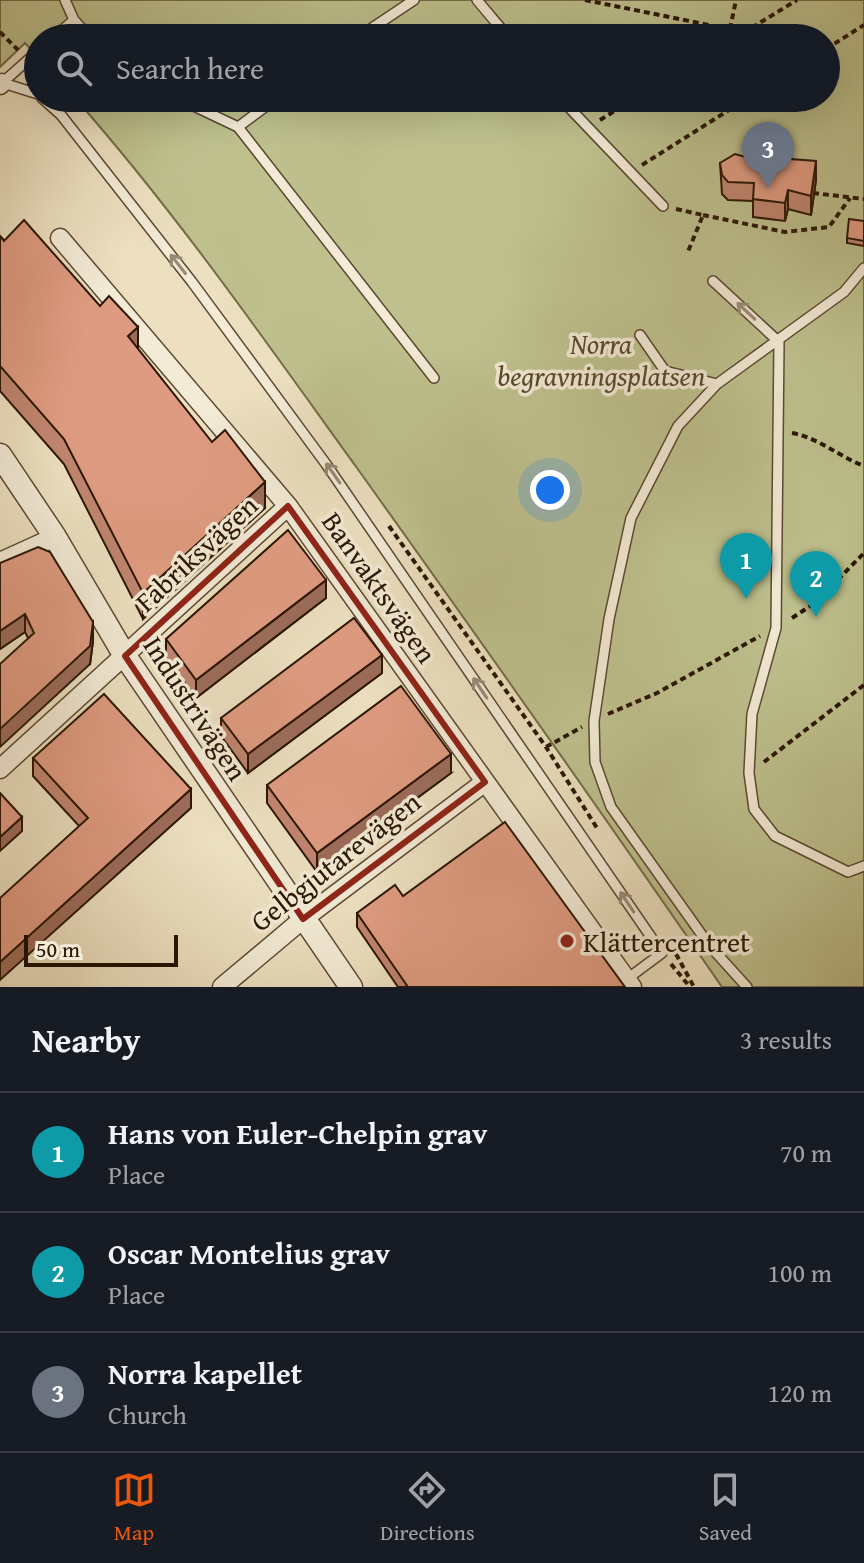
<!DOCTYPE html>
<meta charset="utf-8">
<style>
:root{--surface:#171b24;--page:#242831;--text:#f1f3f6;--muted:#9ea1a6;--line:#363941;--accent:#ea580c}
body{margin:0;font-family:"Gentium Book Plus",serif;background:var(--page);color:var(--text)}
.scale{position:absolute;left:24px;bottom:20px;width:154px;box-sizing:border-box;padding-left:8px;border:4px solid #2b1602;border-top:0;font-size:22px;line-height:28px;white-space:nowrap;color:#2b1602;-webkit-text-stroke:6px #f3ebd6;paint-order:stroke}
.you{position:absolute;left:550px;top:490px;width:28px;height:28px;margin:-20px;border:6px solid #fff;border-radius:50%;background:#1a73e8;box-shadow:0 0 0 12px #1a73e833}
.badge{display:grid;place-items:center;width:52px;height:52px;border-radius:50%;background:var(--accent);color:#fff;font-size:26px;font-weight:700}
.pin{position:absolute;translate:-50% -66px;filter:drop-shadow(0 2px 4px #0008)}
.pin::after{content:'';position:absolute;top:42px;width:28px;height:24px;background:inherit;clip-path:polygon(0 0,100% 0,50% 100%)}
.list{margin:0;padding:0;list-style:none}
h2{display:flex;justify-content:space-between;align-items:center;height:104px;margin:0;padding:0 32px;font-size:34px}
h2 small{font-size:26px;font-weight:400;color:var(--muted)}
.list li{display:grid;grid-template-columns:52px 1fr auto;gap:24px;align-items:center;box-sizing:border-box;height:120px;padding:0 32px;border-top:2px solid var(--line)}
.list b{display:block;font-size:30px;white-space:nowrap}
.list p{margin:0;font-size:26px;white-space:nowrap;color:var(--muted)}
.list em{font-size:26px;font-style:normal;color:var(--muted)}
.icon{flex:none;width:44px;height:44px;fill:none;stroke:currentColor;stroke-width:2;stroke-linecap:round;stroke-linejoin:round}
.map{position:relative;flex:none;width:864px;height:987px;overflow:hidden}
.search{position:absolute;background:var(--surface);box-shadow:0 8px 32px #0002;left:24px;right:24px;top:24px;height:88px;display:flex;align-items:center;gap:20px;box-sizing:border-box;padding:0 28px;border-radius:44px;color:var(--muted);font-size:30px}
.sheet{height:464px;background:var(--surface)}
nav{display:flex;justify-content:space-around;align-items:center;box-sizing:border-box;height:112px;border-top:2px solid var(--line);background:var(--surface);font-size:22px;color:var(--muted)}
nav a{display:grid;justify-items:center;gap:4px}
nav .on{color:var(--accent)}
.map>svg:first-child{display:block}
.green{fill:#bec18e;stroke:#746c48;stroke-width:2}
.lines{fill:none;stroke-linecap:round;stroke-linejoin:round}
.service-casing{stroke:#5b4832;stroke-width:12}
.minor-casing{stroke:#5b4832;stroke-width:21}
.tertiary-casing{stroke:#5b4832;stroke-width:25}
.path{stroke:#2b1602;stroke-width:4;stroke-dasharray:6 4;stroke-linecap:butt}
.service{stroke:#f3ebd6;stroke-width:9}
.minor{stroke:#f3ebd6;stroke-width:18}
.tertiary{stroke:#f3ebd6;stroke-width:22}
.wall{fill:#c0856f;stroke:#2b1602;stroke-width:2}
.shaded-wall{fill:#9c6c5a;stroke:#2b1602;stroke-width:2}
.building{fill:#df9b81;stroke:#2b1602;stroke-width:2}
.oneway{stroke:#998b77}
.marked{fill:none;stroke:#8f2418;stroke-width:6;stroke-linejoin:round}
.poi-dot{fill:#8f2418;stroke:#f3ebd6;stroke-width:3}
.labels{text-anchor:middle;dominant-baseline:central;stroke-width:7;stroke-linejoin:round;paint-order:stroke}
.park-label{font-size:28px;font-style:italic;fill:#57492c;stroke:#f3ebd6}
.street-label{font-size:28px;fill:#2b1602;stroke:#f3ebd6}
.poi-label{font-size:28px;fill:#2b1602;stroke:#f3ebd6;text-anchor:start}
</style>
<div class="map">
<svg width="864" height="987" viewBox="0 0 864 987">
<rect width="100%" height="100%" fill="#ece0c0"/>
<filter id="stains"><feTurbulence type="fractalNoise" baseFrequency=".0025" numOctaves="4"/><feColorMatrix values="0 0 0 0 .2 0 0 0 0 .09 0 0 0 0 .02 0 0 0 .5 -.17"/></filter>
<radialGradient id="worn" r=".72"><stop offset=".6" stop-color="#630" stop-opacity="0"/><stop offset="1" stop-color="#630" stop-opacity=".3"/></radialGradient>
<!-- green -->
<path class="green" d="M 0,0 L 864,0 L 864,987 L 722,987 C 602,813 480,640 357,468 C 266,342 177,214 75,98 L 826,98 L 826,38 L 38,38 L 38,57 L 25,43 L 0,67 Z"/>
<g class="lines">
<defs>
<path id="service" d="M 65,0 L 74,20 L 90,38
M 477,0 L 509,38
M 53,38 L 74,20
M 357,38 L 414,0
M 0,82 L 38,94
M 2,83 L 38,51
M 42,98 L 61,115 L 192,282 L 326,464 L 662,953 L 627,979
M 177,98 L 238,127 L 277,98
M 560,98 L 663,206
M 238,127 L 434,378
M 713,281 L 779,342 L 776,628 L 752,714 L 749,773 L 754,809 L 775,836 L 848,872 L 864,866
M 640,335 L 665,371 L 717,384
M 747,987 L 709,945 L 611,807 L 595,762 L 594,721 L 609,619 L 631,518 L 678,426 L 717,384 L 844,292 L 864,268"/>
<path id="minor" d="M 0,85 L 2,83
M 60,238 L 288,506 L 632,987
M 0,562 L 55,537
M 0,769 L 288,506
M 222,987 L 303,919 L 485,782"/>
<path id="tertiary" d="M 0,455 L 55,537 L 125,656 L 351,987"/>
</defs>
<!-- service casing -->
<use href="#service" class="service-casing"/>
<!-- minor casing -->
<use href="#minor" class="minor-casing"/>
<!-- tertiary casing -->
<use href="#tertiary" class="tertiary-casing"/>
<!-- path -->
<path class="path" d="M 585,0 L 744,32
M 730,29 L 736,0
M 0,32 L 18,50
M 735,38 L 797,0
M 826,49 L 864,25
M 600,120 L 636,98
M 642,165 L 748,98
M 813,193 L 864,199
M 676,209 L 703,215 L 687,254
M 703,215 L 785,232 L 829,227 L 850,198
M 792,433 C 819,438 838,456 864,466
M 389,526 L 546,747 L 597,828
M 792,618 L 815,603 L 864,553
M 608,714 L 657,693 L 760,636
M 546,747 L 582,727
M 764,762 L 864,685
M 676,954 L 694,987
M 671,964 L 690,987"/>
<!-- service -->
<use href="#service" class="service"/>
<!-- minor -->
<use href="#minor" class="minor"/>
<!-- tertiary -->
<use href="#tertiary" class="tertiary"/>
</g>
<!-- wall -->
<path class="wall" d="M 749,158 L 792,159 L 816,180 L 811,215 L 788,209 L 785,221 L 753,217 L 753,201 L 728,200 L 722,194 L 720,163 Z
M 864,221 L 864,246 L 847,243 L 847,238 Z
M 0,236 L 265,508 L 143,619 L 64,464 L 0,391 Z
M 0,563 L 93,641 L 90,664 L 28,638 L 25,632 L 0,649 Z
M 326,598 L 196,698 L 166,657 L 166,639 Z
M 382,673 L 248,773 L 221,736 L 221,718 Z
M 33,758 L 191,808 L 79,826 L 33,776 Z
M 451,773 L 317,872 L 267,803 L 267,785 Z
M 403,896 L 625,987 L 398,987 L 357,927 L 357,913 Z"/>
<!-- shaded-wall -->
<path class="shaded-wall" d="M 816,161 L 816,180 L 811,215 L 811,196 Z
M 788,190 L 788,209 L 785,221 L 785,203 Z
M 138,327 L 138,353 L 128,336 Z
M 265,482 L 265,508 L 143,619 L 143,593 Z
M 326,580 L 326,598 L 196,698 L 196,680 Z
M 25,614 L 25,632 L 0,649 L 0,631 Z
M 93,622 L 93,641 L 90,664 L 0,747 L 0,729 Z
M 382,655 L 382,673 L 248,773 L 248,754 Z
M 451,754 L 451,773 L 317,872 L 317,853 Z
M 191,789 L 191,808 L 0,980 L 0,962 Z
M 22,817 L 22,831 L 0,851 L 0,837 Z"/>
<!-- building -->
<path class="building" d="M 752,140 L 792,146 L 791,159 L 816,161 L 811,196 L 788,190 L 785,203 L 753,199 L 754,183 L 728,182 L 722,175 L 720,163 L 735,154 L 749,158 Z
M 849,219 L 864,221 L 864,241 L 847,238 Z
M 24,220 L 100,306 L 109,296 L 138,327 L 128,336 L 212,442 L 225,430 L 265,482 L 143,593 L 64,439 L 0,366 L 0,236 L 4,241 Z
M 288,530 L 326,580 L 196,680 L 166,639 Z
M 38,547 L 50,552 L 93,622 L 90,646 L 0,729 L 0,664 L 34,633 L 25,614 L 0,631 L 0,563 Z
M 354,618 L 382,655 L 248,754 L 221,718 Z
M 401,686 L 451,754 L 317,853 L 267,785 Z
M 104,694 L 191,789 L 0,962 L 0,898 L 88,818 L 33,758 Z
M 0,793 L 22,817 L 0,837 Z
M 505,822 L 625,987 L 408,987 L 357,913 L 395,885 L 403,896 Z"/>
<!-- one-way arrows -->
<defs><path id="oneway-shaft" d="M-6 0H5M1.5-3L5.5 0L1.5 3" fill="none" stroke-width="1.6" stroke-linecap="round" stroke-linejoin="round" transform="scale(2)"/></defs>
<g class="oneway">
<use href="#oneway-shaft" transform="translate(178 264) rotate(-128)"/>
<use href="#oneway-shaft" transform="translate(746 311) rotate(-137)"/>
<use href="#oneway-shaft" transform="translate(333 473) rotate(-125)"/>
<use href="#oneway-shaft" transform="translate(480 688) rotate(-124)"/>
<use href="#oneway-shaft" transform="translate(627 902) rotate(-124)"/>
</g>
<!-- marked area -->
<path class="marked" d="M 288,506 L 485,782 L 303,919 L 125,656 Z"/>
<!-- markers -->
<circle class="poi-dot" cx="567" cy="941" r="8"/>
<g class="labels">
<!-- park labels -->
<g class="park-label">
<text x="601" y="343">Norra<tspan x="601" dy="32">begravningsplatsen</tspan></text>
</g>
<!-- street labels -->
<g class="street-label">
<text transform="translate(196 553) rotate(-43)">Fabriksvägen</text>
<text transform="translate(380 587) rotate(55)">Banvaktsvägen</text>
<text transform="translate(196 708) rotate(57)">Industrivägen</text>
<text transform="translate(335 861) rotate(-38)">Gelbgjutarevägen</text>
</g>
<!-- poi labels -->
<g class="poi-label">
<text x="583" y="941">Klättercentret</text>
</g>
</g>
<rect width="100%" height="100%" filter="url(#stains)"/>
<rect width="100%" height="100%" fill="url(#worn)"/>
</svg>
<div class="scale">50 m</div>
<div class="you"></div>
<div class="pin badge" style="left:746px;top:599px;background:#0f9aa8">1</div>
<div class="pin badge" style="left:816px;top:617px;background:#0f9aa8">2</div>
<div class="pin badge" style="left:768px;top:188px;background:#6b7280">3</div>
<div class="search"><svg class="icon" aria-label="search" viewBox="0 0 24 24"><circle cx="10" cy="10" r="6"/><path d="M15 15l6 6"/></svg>Search here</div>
</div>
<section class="sheet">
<h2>Nearby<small>3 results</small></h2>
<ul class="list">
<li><span class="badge" style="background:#0f9aa8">1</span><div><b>Hans von Euler-Chelpin grav</b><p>Place</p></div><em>70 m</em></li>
<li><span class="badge" style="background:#0f9aa8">2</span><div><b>Oscar Montelius grav</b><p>Place</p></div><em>100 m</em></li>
<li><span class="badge" style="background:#6b7280">3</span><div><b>Norra kapellet</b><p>Church</p></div><em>120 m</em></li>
</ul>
</section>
<nav>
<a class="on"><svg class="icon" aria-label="map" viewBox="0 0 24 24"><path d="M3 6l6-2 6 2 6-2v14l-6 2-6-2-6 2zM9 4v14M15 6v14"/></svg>Map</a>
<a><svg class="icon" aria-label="directions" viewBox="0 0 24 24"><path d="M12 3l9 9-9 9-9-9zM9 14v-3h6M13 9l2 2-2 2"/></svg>Directions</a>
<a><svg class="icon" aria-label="saved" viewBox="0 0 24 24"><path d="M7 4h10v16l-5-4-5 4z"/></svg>Saved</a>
</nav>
